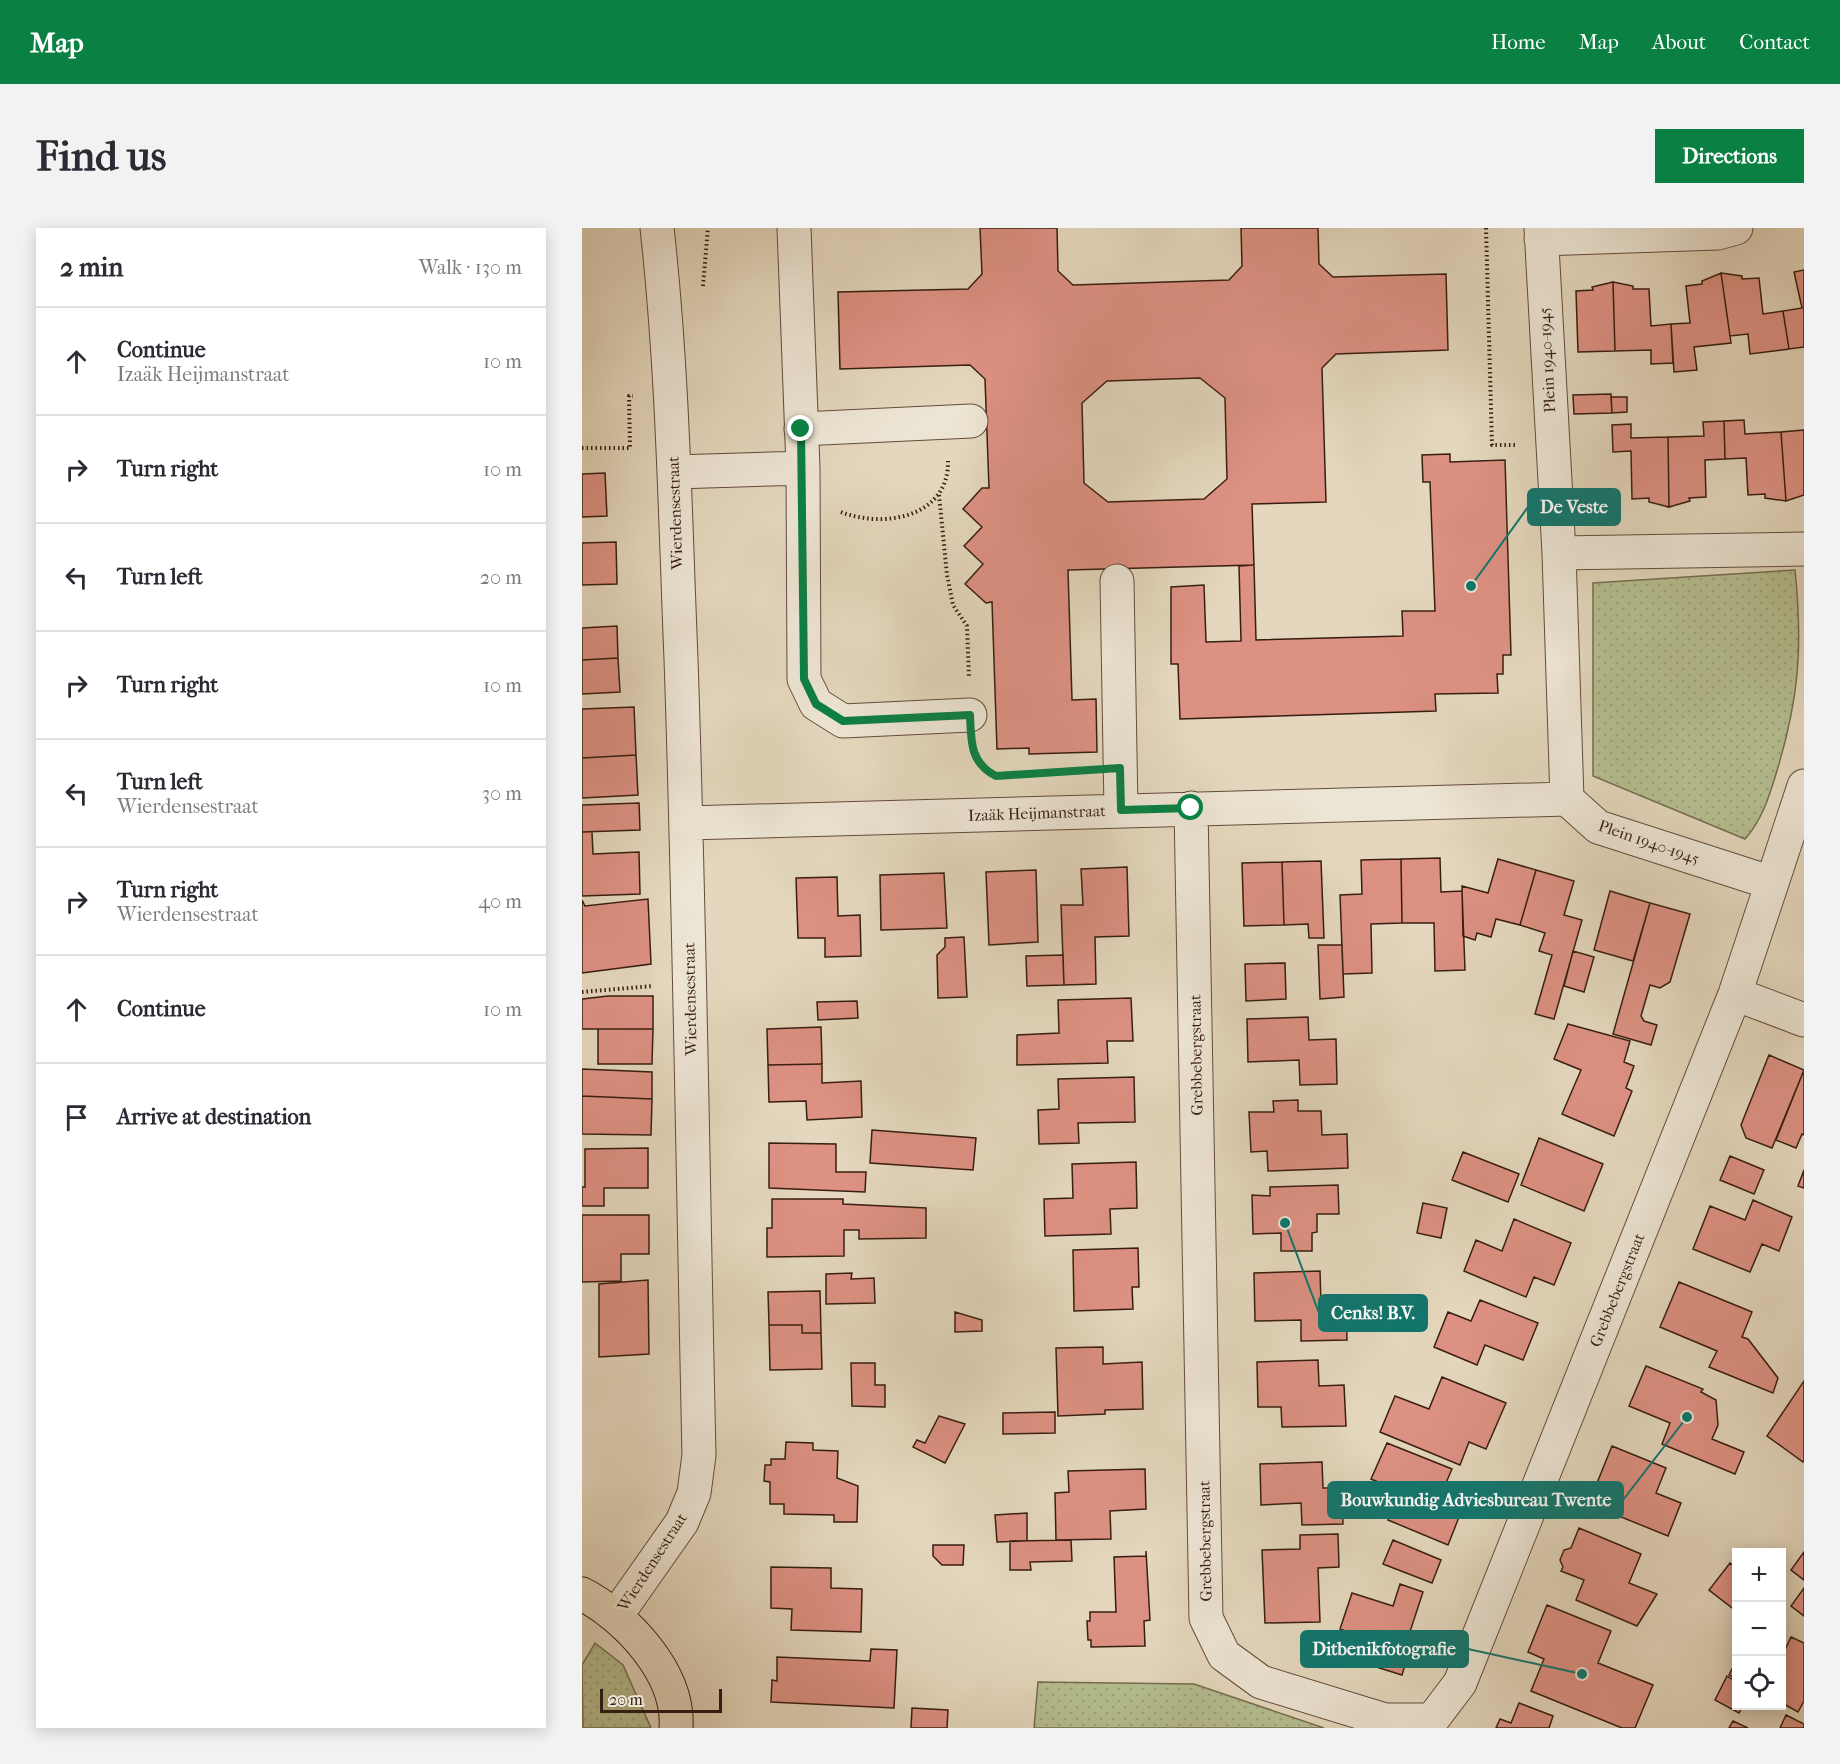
<!DOCTYPE html>
<meta charset="utf-8">
<style>
:root{--surface:#fff;--page:#f2f2f3;--text:#2b2b33;--muted:#7c7c81;--line:#e1e1e2;--accent:#0b8043}
body{margin:0;font-family:"IM FELL French Canon",serif;background:var(--page);color:var(--text)}
.controls{position:absolute;right:18px;bottom:18px;display:grid;overflow:hidden;border-radius:0px;box-shadow:0 3px 15px #0003}
.controls button{width:54px;height:54px;display:grid;place-items:center;padding:0;border:0;border-bottom:2px solid var(--line);background:var(--surface);color:var(--text);font:30px sans-serif}
.scale{position:absolute;left:18px;bottom:15px;width:122px;box-sizing:border-box;padding-left:6px;border:3px solid #381e11;border-top:0;font-size:16px;line-height:21px;white-space:nowrap;color:#381e11;-webkit-text-stroke:4px #ede5d4;paint-order:stroke}
.stop{position:absolute;width:18px;height:18px;margin:-14px;border:4px solid #0b8043;border-radius:50%;background:#fff}
.stop.end{background:#0b8043;border-color:#fff;box-shadow:0 2px 6px #0008}
.list{margin:0;padding:0;list-style:none}
h2{display:flex;justify-content:space-between;align-items:center;height:78px;margin:0;padding:0 24px;font-size:26px}
h2 small{font-size:20px;font-weight:400;color:var(--muted)}
.list li{display:grid;grid-template-columns:39px 1fr auto;gap:18px;align-items:center;box-sizing:border-box;height:108px;padding:0 24px;border-top:2px solid var(--line)}
.list b{display:block;font-size:22px;white-space:nowrap}
.list p{margin:0;font-size:20px;white-space:nowrap;color:var(--muted)}
.list em{font-size:20px;font-style:normal;color:var(--muted)}
.icon{flex:none;width:33px;height:33px;fill:none;stroke:currentColor;stroke-width:2;stroke-linecap:round;stroke-linejoin:round}
.map{position:relative;flex:none;width:1222px;height:1500px;overflow:hidden;border-radius:0px}
header{display:flex;align-items:center;gap:36px;box-sizing:border-box;height:84px;padding:0 30px;background:var(--accent);color:#fff}
header strong{font-size:28px}
nav{display:flex;gap:33px;margin-inline-start:auto;font-size:21px}
.intro{display:flex;align-items:center;justify-content:space-between;box-sizing:border-box;height:144px;padding:0 36px}
h1{margin:0;font-size:42px}
.button{padding:15px 27px;border-radius:0px;background:var(--accent);color:#fff;font-size:21px;font-weight:700}
main{display:flex;gap:36px;padding:0 36px}
aside{flex:1;background:var(--surface);border-radius:0px;box-shadow:0 3px 15px #0003}
.map>svg:first-child{display:block}
.grass{fill:url(#grass-dots);stroke:#766e50;stroke-width:1.5}
.building{fill:#dd9183;stroke:#381e11;stroke-width:1.5;fill-rule:evenodd}
.lines{fill:none;stroke-linecap:round;stroke-linejoin:round}
.minor-casing{stroke:#634c3c;stroke-width:35}
.major-casing{stroke:#381e11;stroke-width:35}
.path{stroke:#381e11;stroke-width:4;stroke-dasharray:1.5 3;stroke-linecap:butt}
.minor{stroke:#ede5d4;stroke-width:33}
.major{stroke:#e4d7bd;stroke-width:33}
.route{stroke:#0b8043;stroke-width:8}
.labels{text-anchor:middle;dominant-baseline:central;stroke-width:5;stroke-linejoin:round;paint-order:stroke}
.street-label{font-size:16px;fill:#381e11;stroke:#ede5d4}
.leader{fill:none;stroke:#0f766e;stroke-width:2}
.callout-dot{fill:#0f766e;stroke:#ede5d4;stroke-width:2}
.callout{fill:#0f766e;stroke:#0f766e;stroke-width:2}
.callout-label{font-size:18px;text-anchor:middle;font-weight:bold;fill:#fff}
</style>
<header>
<strong>Map</strong>
<nav><a>Home</a><a>Map</a><a>About</a><a>Contact</a></nav>
</header>
<div class="intro"><h1>Find us</h1><a class="button">Directions</a></div>
<main>
<aside>
<h2>2 min<small>Walk · 130 m</small></h2>
<ul class="list">
<li><svg class="icon" aria-label="ahead" viewBox="0 0 24 24"><path d="M12 20V5M6 11l6-6 6 6"/></svg><div><b>Continue</b><p>Izaäk Heijmanstraat</p></div><em>10 m</em></li>
<li><svg class="icon" aria-label="right" viewBox="0 0 24 24"><path d="M7 20v-9h11M14 6l5 5-5 5"/></svg><div><b>Turn right</b></div><em>10 m</em></li>
<li><svg class="icon" aria-label="left" viewBox="0 0 24 24"><path d="M17 20v-9H6M10 6l-5 5 5 5"/></svg><div><b>Turn left</b></div><em>20 m</em></li>
<li><svg class="icon" aria-label="right" viewBox="0 0 24 24"><path d="M7 20v-9h11M14 6l5 5-5 5"/></svg><div><b>Turn right</b></div><em>10 m</em></li>
<li><svg class="icon" aria-label="left" viewBox="0 0 24 24"><path d="M17 20v-9H6M10 6l-5 5 5 5"/></svg><div><b>Turn left</b><p>Wierdensestraat</p></div><em>30 m</em></li>
<li><svg class="icon" aria-label="right" viewBox="0 0 24 24"><path d="M7 20v-9h11M14 6l5 5-5 5"/></svg><div><b>Turn right</b><p>Wierdensestraat</p></div><em>40 m</em></li>
<li><svg class="icon" aria-label="ahead" viewBox="0 0 24 24"><path d="M12 20V5M6 11l6-6 6 6"/></svg><div><b>Continue</b></div><em>10 m</em></li>
<li><svg class="icon" aria-label="arrive" viewBox="0 0 24 24"><path d="M6 21V4h12l-3 4 3 4H6"/></svg><div><b>Arrive at destination</b></div></li>
</ul>
</aside>
<div class="map">
<svg width="1222" height="1500" viewBox="0 0 1222 1500">
<defs>
<pattern id="grass-dots" width="8" height="8" patternUnits="userSpaceOnUse" patternTransform="scale(1.5)"><rect width="8" height="8" fill="#b5be90"/><path d="M2 2h.1M6 6h.1" fill="none" stroke="#9ca37b" stroke-width="1.8" stroke-linecap="round"/></pattern>
</defs>
<rect width="100%" height="100%" fill="#e4d7bd"/>
<filter id="stains"><feTurbulence type="fractalNoise" baseFrequency=".00333" numOctaves="4"/><feColorMatrix values="0 0 0 0 .2 0 0 0 0 .09 0 0 0 0 .02 0 0 0 .5 -.17"/></filter>
<radialGradient id="worn" r=".72"><stop offset=".6" stop-color="#630" stop-opacity="0"/><stop offset="1" stop-color="#630" stop-opacity=".3"/></radialGradient>
<!-- grass -->
<path class="grass" d="M 1213,342 C 1221,420 1217,471 1194,546 C 1187,569 1180,592 1163,611 L 1011,548 L 1011,355 Z
M 13,1415 L 41,1437 L 69,1500 L 1,1500 L 0,1437 Z
M 456,1454 L 612,1456 L 742,1500 L 452,1500 Z"/>
<!-- building -->
<path class="building" d="M 398,0 L 475,0 L 476,43 L 491,57 L 647,52 L 660,38 L 659,0 L 736,0 L 737,36 L 751,49 L 864,46 L 866,122 L 754,126 L 740,140 L 744,274 L 670,276 L 672,337 L 486,342 L 490,472 L 514,471 L 515,524 L 447,526 L 447,520 L 415,521 L 410,374 L 404,375 L 383,356 L 401,336 L 382,318 L 400,299 L 381,281 L 400,260 L 407,260 L 403,151 L 388,137 L 258,141 L 256,64 L 386,61 L 400,46 ZM 618,150 L 643,170 L 645,251 L 622,271 L 526,274 L 502,255 L 500,175 L 525,153 Z
M 1222,42 L 1222,119 L 1207,121 L 1201,83 L 1220,80 L 1212,44 Z
M 1139,45 L 1149,115 L 1112,119 L 1115,142 L 1092,144 L 1089,96 L 1108,95 L 1104,58 L 1120,56 L 1120,53 Z
M 1139,45 L 1160,48 L 1160,51 L 1177,50 L 1181,86 L 1201,83 L 1207,121 L 1168,126 L 1166,106 L 1148,108 Z
M 1031,54 L 1051,58 L 1051,61 L 1067,61 L 1069,98 L 1089,96 L 1091,135 L 1069,136 L 1069,122 L 1033,123 Z
M 1031,54 L 1033,123 L 996,124 L 994,63 L 1011,62 L 1010,59 Z
M 1029,166 L 1030,185 L 992,186 L 991,167 Z
M 1029,169 L 1045,169 L 1045,184 L 1030,185 Z
M 1162,192 L 1163,206 L 1199,204 L 1204,273 L 1183,270 L 1183,266 L 1166,267 L 1164,230 L 1143,231 L 1142,193 Z
M 1142,193 L 1143,231 L 1123,232 L 1124,269 L 1107,270 L 1108,273 L 1087,279 L 1086,209 L 1122,208 L 1121,194 Z
M 1049,196 L 1049,210 L 1086,209 L 1087,279 L 1067,274 L 1067,270 L 1050,271 L 1049,223 L 1031,224 L 1030,197 Z
M 1222,202 L 1222,267 L 1204,273 L 1199,204 Z
M 868,226 L 868,234 L 923,232 L 929,427 L 921,427 L 921,446 L 915,446 L 916,465 L 853,466 L 854,483 L 598,491 L 596,436 L 589,436 L 589,359 L 622,357 L 624,414 L 659,413 L 657,338 L 672,337 L 674,412 L 821,408 L 820,383 L 853,383 L 848,254 L 841,254 L 840,227 Z
M 23,245 L 25,288 L 0,289 L 0,246 Z
M 34,314 L 35,356 L 0,357 L 0,315 Z
M 35,398 L 36,430 L 0,432 L 0,400 Z
M 36,430 L 38,464 L 0,466 L 0,432 Z
M 52,479 L 54,527 L 0,530 L 0,481 Z
M 54,527 L 56,567 L 0,570 L 0,530 Z
M 57,575 L 58,602 L 0,604 L 0,577 Z
M 0,604 L 10,604 L 11,626 L 57,624 L 58,666 L 0,668 Z
M 858,630 L 859,664 L 880,663 L 883,742 L 853,743 L 852,695 L 820,695 L 819,631 Z
M 819,631 L 820,695 L 789,696 L 790,745 L 761,746 L 758,667 L 780,666 L 779,632 Z
M 916,631 L 954,642 L 938,697 L 914,691 L 909,709 L 895,705 L 893,712 L 881,708 L 880,658 L 906,665 Z
M 739,633 L 742,710 L 727,710 L 726,696 L 702,697 L 700,634 Z
M 700,634 L 702,697 L 662,698 L 660,635 Z
M 545,639 L 547,708 L 513,709 L 514,756 L 482,757 L 479,677 L 501,677 L 499,641 Z
M 454,642 L 456,714 L 407,717 L 404,644 Z
M 954,642 L 992,653 L 982,687 L 1000,692 L 972,791 L 953,786 L 970,727 L 957,723 L 963,705 L 938,697 Z
M 362,645 L 365,700 L 299,702 L 298,647 Z
M 255,649 L 256,688 L 278,687 L 279,728 L 243,729 L 243,710 L 216,710 L 214,650 Z
M 1028,663 L 1068,675 L 1051,733 L 1012,722 Z
M 66,671 L 69,736 L 0,745 L 0,672 L 3,678 Z
M 1068,675 L 1108,686 L 1088,754 L 1078,760 L 1068,757 L 1059,788 L 1062,793 L 1075,797 L 1069,817 L 1031,806 Z
M 382,709 L 385,769 L 356,770 L 355,727 L 363,719 L 363,710 Z
M 736,717 L 760,717 L 762,769 L 738,771 Z
M 991,723 L 1012,729 L 1002,764 L 982,758 Z
M 481,727 L 482,757 L 445,758 L 444,728 Z
M 703,735 L 704,771 L 664,773 L 663,736 Z
M 26,768 L 71,768 L 71,801 L 0,801 L 0,771 Z
M 549,770 L 551,813 L 525,813 L 526,835 L 435,837 L 435,807 L 477,805 L 476,772 Z
M 275,773 L 276,790 L 236,792 L 235,774 Z
M 726,789 L 727,812 L 754,811 L 755,856 L 718,857 L 717,832 L 666,834 L 665,791 Z
M 986,796 L 1048,813 L 1042,834 L 1052,838 L 1044,860 L 1050,863 L 1032,908 L 980,886 L 999,842 L 972,831 Z
M 239,799 L 240,836 L 186,837 L 185,801 Z
M 16,801 L 71,801 L 70,836 L 16,836 Z
M 1187,827 L 1222,842 L 1190,920 L 1164,910 L 1159,897 Z
M 240,836 L 240,855 L 279,853 L 280,889 L 225,892 L 224,873 L 187,874 L 186,837 Z
M 0,841 L 70,844 L 70,871 L 0,868 Z
M 1222,842 L 1222,907 L 1220,906 L 1214,920 L 1194,912 Z
M 552,849 L 553,894 L 496,895 L 497,915 L 457,916 L 456,882 L 477,881 L 476,851 Z
M 0,868 L 70,871 L 69,907 L 0,906 Z
M 716,872 L 716,883 L 739,883 L 740,907 L 765,906 L 766,940 L 686,943 L 685,923 L 669,924 L 667,884 L 692,884 L 691,873 Z
M 290,902 L 394,910 L 391,942 L 288,935 Z
M 957,910 L 1021,936 L 1002,983 L 939,957 Z
M 187,915 L 254,916 L 254,944 L 284,944 L 283,964 L 187,960 Z
M 66,920 L 66,960 L 22,960 L 22,978 L 0,978 L 0,959 L 3,959 L 3,921 Z
M 881,924 L 937,946 L 926,974 L 870,952 Z
M 1148,928 L 1182,942 L 1172,966 L 1138,952 Z
M 554,934 L 555,980 L 528,981 L 529,1006 L 463,1008 L 462,971 L 491,970 L 490,936 Z
M 1222,942 L 1222,960 L 1216,958 Z
M 756,957 L 757,986 L 735,986 L 735,1004 L 730,1005 L 730,1023 L 699,1023 L 699,1005 L 671,1006 L 670,967 L 688,968 L 688,959 Z
M 190,971 L 261,971 L 261,976 L 344,980 L 344,1010 L 277,1011 L 277,1002 L 262,1002 L 262,1028 L 185,1029 L 185,1000 L 190,1000 Z
M 1171,972 L 1210,989 L 1197,1023 L 1180,1016 L 1168,1044 L 1111,1021 L 1128,978 L 1163,992 Z
M 841,975 L 865,980 L 859,1010 L 835,1005 Z
M 0,987 L 67,987 L 67,1026 L 39,1026 L 39,1053 L 0,1054 Z
M 932,991 L 989,1015 L 972,1057 L 952,1049 L 944,1069 L 882,1043 L 894,1012 L 920,1023 Z
M 556,1020 L 557,1059 L 550,1059 L 551,1081 L 492,1083 L 491,1022 Z
M 738,1043 L 739,1076 L 764,1076 L 765,1112 L 719,1113 L 719,1092 L 673,1093 L 672,1045 Z
M 270,1045 L 269,1051 L 292,1050 L 293,1075 L 244,1076 L 244,1046 Z
M 66,1052 L 67,1126 L 17,1129 L 17,1056 Z
M 1097,1054 L 1170,1084 L 1160,1109 L 1166,1111 L 1196,1150 L 1191,1165 L 1127,1139 L 1135,1123 L 1078,1099 Z
M 238,1063 L 239,1105 L 220,1105 L 220,1097 L 187,1097 L 186,1064 Z
M 898,1072 L 956,1095 L 941,1132 L 903,1117 L 895,1137 L 852,1119 L 866,1084 L 889,1093 Z
M 373,1084 L 400,1092 L 400,1103 L 373,1104 Z
M 187,1097 L 220,1097 L 220,1105 L 239,1105 L 240,1141 L 188,1142 Z
M 521,1119 L 521,1136 L 560,1134 L 561,1181 L 523,1182 L 523,1186 L 476,1188 L 474,1120 Z
M 736,1132 L 737,1158 L 762,1157 L 764,1198 L 700,1199 L 699,1179 L 676,1179 L 675,1134 Z
M 269,1135 L 293,1135 L 293,1157 L 303,1157 L 303,1179 L 270,1178 Z
M 1064,1138 L 1121,1161 L 1119,1164 L 1134,1172 L 1136,1197 L 1130,1211 L 1162,1224 L 1153,1246 L 1080,1216 L 1088,1195 L 1047,1178 Z
M 860,1149 L 924,1175 L 904,1221 L 887,1214 L 878,1237 L 798,1204 L 813,1168 L 847,1181 Z
M 1222,1153 L 1222,1233 L 1221,1234 L 1185,1208 Z
M 473,1184 L 473,1205 L 421,1206 L 421,1185 Z
M 357,1188 L 383,1196 L 363,1235 L 331,1219 L 335,1212 L 343,1215 Z
M 204,1214 L 231,1215 L 231,1222 L 256,1223 L 255,1250 L 276,1258 L 275,1294 L 252,1294 L 252,1287 L 202,1286 L 202,1276 L 188,1276 L 188,1254 L 182,1253 L 183,1237 L 189,1237 L 189,1231 L 203,1231 Z
M 805,1215 L 870,1241 L 860,1264 L 883,1274 L 866,1317 L 806,1292 L 818,1263 L 789,1251 Z
M 1030,1218 L 1084,1240 L 1074,1265 L 1099,1275 L 1086,1308 L 1022,1282 L 1029,1262 L 1015,1255 Z
M 740,1234 L 741,1260 L 760,1260 L 761,1296 L 720,1297 L 719,1275 L 679,1277 L 678,1236 Z
M 563,1241 L 564,1281 L 528,1283 L 529,1311 L 474,1312 L 473,1265 L 487,1264 L 486,1243 Z
M 445,1285 L 445,1313 L 415,1314 L 413,1287 Z
M 997,1300 L 1059,1326 L 1047,1355 L 1075,1366 L 1055,1398 L 994,1372 L 1002,1352 L 979,1343 L 981,1339 L 978,1332 L 982,1322 L 989,1320 Z
M 756,1306 L 757,1339 L 736,1340 L 738,1394 L 683,1395 L 680,1322 L 718,1321 L 718,1307 Z
M 489,1312 L 490,1333 L 448,1334 L 449,1342 L 428,1342 L 428,1313 Z
M 811,1312 L 859,1332 L 850,1355 L 801,1336 Z
M 351,1317 L 382,1317 L 381,1337 L 360,1337 L 351,1328 Z
M 564,1323 L 568,1392 L 562,1393 L 563,1418 L 509,1419 L 509,1412 L 506,1412 L 505,1393 L 508,1393 L 508,1384 L 534,1384 L 532,1329 L 564,1328 Z
M 1222,1324 L 1222,1352 L 1209,1342 Z
M 1148,1335 L 1154,1340 L 1154,1383 L 1127,1362 Z
M 189,1339 L 249,1340 L 249,1360 L 280,1361 L 279,1404 L 209,1402 L 210,1381 L 189,1380 Z
M 818,1356 L 841,1364 L 821,1425 L 826,1427 L 820,1447 L 791,1438 L 793,1432 L 772,1425 L 778,1408 L 758,1401 L 770,1365 L 811,1378 Z
M 1222,1360 L 1222,1388 L 1209,1378 Z
M 965,1377 L 1029,1403 L 1016,1435 L 1071,1457 L 1053,1500 L 1040,1500 L 949,1463 L 962,1431 L 946,1424 Z
M 1209,1409 L 1222,1415 L 1222,1473 L 1216,1484 L 1200,1475 L 1200,1428 Z
M 289,1421 L 315,1422 L 312,1480 L 189,1474 L 190,1452 L 195,1453 L 195,1429 L 288,1433 Z
M 1154,1433 L 1154,1451 L 1147,1447 Z
M 1145,1448 L 1154,1454 L 1154,1478 L 1161,1478 L 1157,1485 L 1133,1472 Z
M 937,1475 L 971,1488 L 967,1500 L 914,1500 L 918,1491 L 929,1495 Z
M 330,1480 L 366,1482 L 365,1500 L 329,1500 Z
M 1204,1487 L 1222,1496 L 1222,1500 L 1198,1500 Z
M 1151,1493 L 1166,1500 L 1147,1500 Z"/>
<g class="lines">
<defs>
<path id="minor" d="M 212,0 L 221,240 L 222,451 L 234,476 L 261,493 L 388,487
M 959,0 L 977,325 L 985,571 L 1016,599 L 1190,655 L 1222,558
M 959,11 L 1136,5 L 1154,0
M 219,201 L 389,193
M 92,244 L 221,240
M 977,325 L 1222,321
M 535,353 L 539,582
M 609,580 L 624,1390 L 642,1427 L 679,1454 L 803,1492 L 850,1492 L 878,1455 L 1153,766 L 1190,655
M 104,595 L 985,571
M 1153,766 L 1222,792
M 34,1388 L 100,1294 L 112,1265 L 117,1227 C 111,962 108,696 99,431 C 93,287 91,143 75,0"/>
<path id="major" d="M 0,1366 C 45,1389 98,1446 94,1500"/>
</defs>
<!-- minor casing -->
<use href="#minor" class="minor-casing"/>
<!-- major casing -->
<use href="#major" class="major-casing"/>
<!-- path -->
<path class="path" d="M 904,0 L 910,217 L 933,217
M 121,58 L 126,0
M 0,220 L 48,220 L 47,168 L 51,168
M 357,267 L 365,347 L 371,377 L 385,398 L 387,450
M 259,284 C 302,301 367,289 366,233
M 390,523 L 403,542 L 413,547
M 459,545 L 500,542
M 0,764 L 71,758"/>
<!-- minor -->
<use href="#minor" class="minor"/>
<!-- major -->
<use href="#major" class="major"/>
</g>
<g class="lines">
<!-- route -->
<path class="route" d="M 219,201 L 222,451 L 234,476 L 261,493 L 388,487 C 389,513 388,535 414,548 L 538,540 L 539,582 L 609,580"/>
</g>
<g class="labels">
<!-- street labels -->
<g class="street-label">
<text transform="translate(965 132) rotate(-93)">Plein 1940-1945</text>
<text transform="translate(93 285) rotate(-92)">Wierdensestraat</text>
<text transform="translate(455 585) rotate(-2)">Izaäk Heijmanstraat</text>
<text transform="translate(1067 614) rotate(19)">Plein 1940-1945</text>
<text transform="translate(108 771) rotate(-91)">Wierdensestraat</text>
<text transform="translate(614 827) rotate(-91)">Grebbebergstraat</text>
<text transform="translate(1035 1062) rotate(-68)">Grebbebergstraat</text>
<text transform="translate(623 1313) rotate(-91)">Grebbebergstraat</text>
<text transform="translate(70 1334) rotate(-57)">Wierdensestraat</text>
</g>
</g>
<!-- callouts -->
<path class="leader" d="M889 358L946 279M703 995L737 1085M1105 1189L1041 1272M1000 1446L886 1421"/>
<g class="callout-dot">
<circle cx="889" cy="358" r="6"/>
<circle cx="703" cy="995" r="6"/>
<circle cx="1105" cy="1189" r="6"/>
<circle cx="1000" cy="1446" r="6"/>
</g>
<g class="callout">
<rect x="946" y="261" width="92" height="36" rx="6"/>
<rect x="737" y="1067" width="108" height="36" rx="6"/>
<rect x="746" y="1254" width="295" height="36" rx="6"/>
<rect x="719" y="1403" width="167" height="36" rx="6"/>
</g>
<g class="callout-label">
<text x="992" y="285">De Veste</text>
<text x="791" y="1091">Cenks! B.V.</text>
<text x="894" y="1278">Bouwkundig Adviesbureau Twente</text>
<text x="802" y="1427">Ditbenikfotografie</text>
</g>
<rect width="100%" height="100%" filter="url(#stains)"/>
<rect width="100%" height="100%" fill="url(#worn)"/>
</svg>
<div class="controls">
<button>+</button>
<button>−</button>
<button><svg class="icon" aria-label="locate" viewBox="0 0 24 24"><circle cx="12" cy="12" r="6"/><path d="M12 2v4M12 18v4M2 12h4M18 12h4"/></svg></button>
</div>
<div class="scale">20 m</div>
<div class="stop" style="left:609px;top:580px"></div>
<div class="stop end" style="left:219px;top:201px"></div>
</div>
</main>
